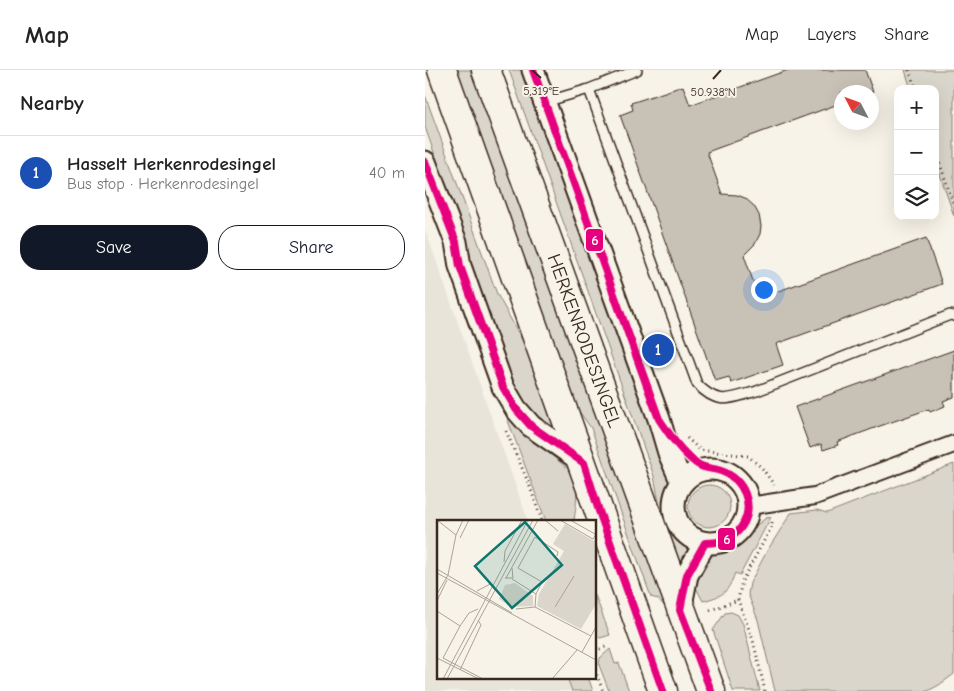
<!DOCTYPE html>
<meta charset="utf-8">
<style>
:root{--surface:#fff;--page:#f2f2f2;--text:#222;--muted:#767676;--line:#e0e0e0;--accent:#111827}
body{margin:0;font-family:"Comic Neue",sans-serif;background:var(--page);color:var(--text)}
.controls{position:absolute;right:15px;top:15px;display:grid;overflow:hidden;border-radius:10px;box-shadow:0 5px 20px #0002}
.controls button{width:45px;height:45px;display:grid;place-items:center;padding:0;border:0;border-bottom:1px solid var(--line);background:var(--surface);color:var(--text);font:25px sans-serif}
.compass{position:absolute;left:409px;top:15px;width:45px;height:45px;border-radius:50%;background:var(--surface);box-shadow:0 5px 20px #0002;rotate:311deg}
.you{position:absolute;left:338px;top:219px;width:18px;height:18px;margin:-12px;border:4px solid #fff;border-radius:50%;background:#1a73e8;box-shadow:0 0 0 8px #1a73e833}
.badge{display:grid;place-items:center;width:32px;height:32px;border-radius:50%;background:var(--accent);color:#fff;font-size:16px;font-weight:700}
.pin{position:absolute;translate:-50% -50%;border:2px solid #fff;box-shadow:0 1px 5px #0006}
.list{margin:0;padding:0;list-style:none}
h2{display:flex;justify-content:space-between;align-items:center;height:65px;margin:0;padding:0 20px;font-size:21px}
h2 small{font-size:16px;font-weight:400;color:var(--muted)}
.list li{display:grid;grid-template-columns:32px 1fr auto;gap:15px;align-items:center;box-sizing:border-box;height:75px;padding:0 20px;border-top:1px solid var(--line)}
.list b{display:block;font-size:19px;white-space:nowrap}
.list p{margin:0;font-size:16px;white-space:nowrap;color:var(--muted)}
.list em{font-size:16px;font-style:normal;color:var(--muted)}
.actions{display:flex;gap:10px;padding:15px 20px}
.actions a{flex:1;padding:11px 0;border:1px solid var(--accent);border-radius:20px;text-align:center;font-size:18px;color:var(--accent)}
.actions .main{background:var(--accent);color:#fff}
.icon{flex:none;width:28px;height:28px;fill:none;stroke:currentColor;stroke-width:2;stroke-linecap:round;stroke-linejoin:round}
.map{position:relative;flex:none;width:529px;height:621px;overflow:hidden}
header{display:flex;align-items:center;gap:30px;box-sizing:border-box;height:70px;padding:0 25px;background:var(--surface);border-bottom:1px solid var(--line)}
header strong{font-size:24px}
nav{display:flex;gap:28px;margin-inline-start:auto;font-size:18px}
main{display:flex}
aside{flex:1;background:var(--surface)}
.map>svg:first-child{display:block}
.built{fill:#e9e4d9}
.green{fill:#dbd6cb;stroke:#8b8074}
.building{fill:#c8c1b6;stroke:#3b2a1e}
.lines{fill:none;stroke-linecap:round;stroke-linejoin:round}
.service-casing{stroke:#3b2a1e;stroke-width:12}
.minor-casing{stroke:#3b2a1e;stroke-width:20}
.tertiary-casing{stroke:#3b2a1e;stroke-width:25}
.trunk-casing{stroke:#3b2a1e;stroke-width:31}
.path{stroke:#3b2a1e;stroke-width:3;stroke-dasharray:1 4;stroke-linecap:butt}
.service{stroke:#f7f3e8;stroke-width:9}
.minor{stroke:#f7f3e8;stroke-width:16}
.tertiary{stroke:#f7f3e8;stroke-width:21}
.trunk{stroke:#f7f3e8;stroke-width:28}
.bus-1-casing{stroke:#f7f3e8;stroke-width:11}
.bus-1{stroke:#e6007e;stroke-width:8}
.ticks{fill:none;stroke:#3b2a1e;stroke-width:2}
.labels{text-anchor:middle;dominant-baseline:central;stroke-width:4;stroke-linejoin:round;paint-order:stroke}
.street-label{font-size:19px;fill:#3b2a1e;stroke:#f7f3e8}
.inset-road{fill:none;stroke:#aca397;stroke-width:1}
.view{fill:#0f766e;fill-opacity:0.15;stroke:#0f766e;stroke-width:2.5}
.inset-edge{fill:none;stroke:#3b2a1e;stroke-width:2.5}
.ticks-label{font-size:12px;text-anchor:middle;fill:#3b2a1e;stroke:#f7f3e8;stroke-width:4;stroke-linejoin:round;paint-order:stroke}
.line-badge{stroke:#f7f3e8;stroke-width:2}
.badge-label{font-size:14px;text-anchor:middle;font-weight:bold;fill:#fff}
</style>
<header>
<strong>Map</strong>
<nav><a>Map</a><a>Layers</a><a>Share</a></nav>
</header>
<main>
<aside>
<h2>Nearby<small></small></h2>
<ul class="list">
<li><span class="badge" style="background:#1a4fb4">1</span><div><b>Hasselt Herkenrodesingel</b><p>Bus stop · Herkenrodesingel</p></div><em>40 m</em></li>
</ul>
<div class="actions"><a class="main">Save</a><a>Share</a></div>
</aside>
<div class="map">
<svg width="529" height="621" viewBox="0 0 529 621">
<rect width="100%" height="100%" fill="#f7f3e8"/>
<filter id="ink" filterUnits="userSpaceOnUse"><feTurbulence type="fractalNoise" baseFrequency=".02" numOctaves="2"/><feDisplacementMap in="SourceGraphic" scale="10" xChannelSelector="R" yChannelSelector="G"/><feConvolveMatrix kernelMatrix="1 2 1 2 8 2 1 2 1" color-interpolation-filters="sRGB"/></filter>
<g filter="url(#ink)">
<!-- built -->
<path class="built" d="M 0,159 L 103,451 L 14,451 L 14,607 L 142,607 L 147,621 L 0,621 Z"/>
<!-- green -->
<path class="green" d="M 30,0 L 48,0 L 242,539 L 233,529 L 226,527 L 166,358 L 146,330 Z
M 84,0 L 98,0 L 247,410 C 245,418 242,426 241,434 C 241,454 254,468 269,480 L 258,501 L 252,498 L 238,453 L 229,406 Z
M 480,0 L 529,0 L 529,146 L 510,90 L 510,19 L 486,19 Z
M 0,25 L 72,224 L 107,288 L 131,360 L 120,357 L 101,339 L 79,296 L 46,206 L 45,184 L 0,57 Z
M 77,335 L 91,356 L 147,402 C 155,418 151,434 149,451 L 121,451 Z
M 529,394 L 529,604 L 514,615 L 503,621 L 350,621 L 333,550 L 323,524 L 325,513 L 342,481 L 366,443 L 392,440 L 402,443 Z
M263 436a21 21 0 1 1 42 0a21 21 0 1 1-42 0Z
M 346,447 L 315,505 L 310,503 C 302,524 299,525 278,531 L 270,516 L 273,503 L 286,486 L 317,470 L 329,457 L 341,448 Z
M 170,525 L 185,565 L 175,568 L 170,564 Z
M 306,542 L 313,545 L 318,554 L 335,621 L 308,621 L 288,560 L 300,543 Z
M 185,579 L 190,594 L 194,593 L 204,621 L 184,621 L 174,595 L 175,588 Z
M 142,607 L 163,607 L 168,621 L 147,621 Z"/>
<!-- building -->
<path class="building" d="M 363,0 L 440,0 L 448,22 L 416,22 L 416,33 L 282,82 L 297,124 L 312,125 L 320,128 L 329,136 L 334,145 L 336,156 L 335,164 L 330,174 L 319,185 L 334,228 L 501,168 L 517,214 L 351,274 L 358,295 L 306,313 L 304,307 L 290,311 L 195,45 L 208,40 L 206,33 L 258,16 L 265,35 Z
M 529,280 L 529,327 L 518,331 L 520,336 L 505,342 L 504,339 L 455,356 L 412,372 L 413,375 L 398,380 L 396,374 L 385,378 L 370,337 Z"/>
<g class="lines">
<defs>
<path id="service" d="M 164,19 L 272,314 C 294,337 305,328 332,321 L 525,245 L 529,246
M 120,32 L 164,19 L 212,0"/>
<path id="minor" d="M 324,436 L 390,426 L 529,374"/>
<path id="tertiary" d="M 108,0 L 234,349 L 244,383 L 257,413
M 0,92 L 31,172 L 35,196 L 78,317 L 91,339 L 106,356 L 159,393
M249 436a37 37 0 1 1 74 0a37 37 0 1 1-74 0Z
M 255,540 L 262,505 L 280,473"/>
<g id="trunk">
<path d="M 17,0 C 92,207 166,414 238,621"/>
<path id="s1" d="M 61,0 L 286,621"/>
</g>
</defs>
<!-- service casing -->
<use href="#service" class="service-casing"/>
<!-- minor casing -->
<use href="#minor" class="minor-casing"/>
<!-- tertiary casing -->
<use href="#tertiary" class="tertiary-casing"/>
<!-- trunk casing -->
<use href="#trunk" class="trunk-casing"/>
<!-- path -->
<path class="path" d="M 484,0 L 491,19
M 510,79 L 529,136
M 81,361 L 104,414 L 117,451
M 262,368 L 275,380 L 323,386 L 337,398 L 349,415
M 285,540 L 313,530
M 170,581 L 183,576
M 170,600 L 178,621
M 340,621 L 328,570 L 313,530 L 317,511 L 346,458 L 348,449"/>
<!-- service -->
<use href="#service" class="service"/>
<!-- minor -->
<use href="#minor" class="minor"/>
<!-- tertiary -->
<use href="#tertiary" class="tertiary"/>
<!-- trunk -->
<use href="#trunk" class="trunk"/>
<defs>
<path id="bus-1" d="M 108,0 L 234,349 C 245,365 255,381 271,393 C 280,400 286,397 296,401 C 319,409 330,435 317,456 C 309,469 294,473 280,473 L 262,505 L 255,540 L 286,621
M 0,92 L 31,172 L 35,196 L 78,317 L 91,339 L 106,356 L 159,393 L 174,441 L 238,621"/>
</defs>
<!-- bus-1 casing -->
<use href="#bus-1" class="bus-1-casing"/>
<!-- bus-1 -->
<use href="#bus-1" class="bus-1"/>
</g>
</g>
<!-- ticks -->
<path class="ticks" d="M 107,0 L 116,8M 288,9 L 296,0"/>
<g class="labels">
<!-- street labels -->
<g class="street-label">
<text stroke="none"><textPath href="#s1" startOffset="288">HERKENRODESINGEL</textPath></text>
</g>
</g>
<!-- overview -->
<g transform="translate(12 450)">
<rect width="159" height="159" fill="#f7f3e8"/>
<path d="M 128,4 L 157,21 L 159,18 L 159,84 L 144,109 L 100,86 L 102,74 L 127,31 L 116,24 ZM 78,63 L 96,76 L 96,86 L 74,87 L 62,79 L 68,65 Z" fill="#dbd6cb"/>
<path class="inset-road" d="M 0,0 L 19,15M 108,0 L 121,11M 123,0 L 156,19 L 159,14M 133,0 L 158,14M 98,17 L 81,48 L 105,62 L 99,74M 98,17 L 121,32 L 120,36M 23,18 L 32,0M 67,42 L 68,31 L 85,0M 0,49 L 75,93M 0,53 L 159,140M 68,58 L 76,58 L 75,48M 69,58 L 101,0M 75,59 L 99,74 L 98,87M 40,71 L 55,63M 0,74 L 11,55 L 19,15 L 26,0M 0,81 L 10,60M 98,87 L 154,116M 118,87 L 137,56M 79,89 L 98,87M 0,91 L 23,106M 145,132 L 159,107M 0,138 L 42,159M 6,138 L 23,106 L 32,93 L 41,89M 6,138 L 46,159M 23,150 L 44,105 L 41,100M 6,159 L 91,0M 10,159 L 96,0M 115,159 L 140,130"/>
<path class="view" d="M 88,2 L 125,45 L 75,88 L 38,46 Z"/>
<rect width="159" height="159" class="inset-edge"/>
</g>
<g class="ticks-label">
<text x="116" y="25">5.319°E</text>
<text x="288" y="26">50.938°N</text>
</g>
<g class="line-badge">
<rect x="160" y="158" width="19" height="24" rx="5" fill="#e6007e"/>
<rect x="292" y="457" width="19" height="24" rx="5" fill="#e6007e"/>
</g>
<g class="badge-label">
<text x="170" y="175">6</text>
<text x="302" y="474">6</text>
</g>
</svg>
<div class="controls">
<button>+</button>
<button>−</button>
<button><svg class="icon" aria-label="layers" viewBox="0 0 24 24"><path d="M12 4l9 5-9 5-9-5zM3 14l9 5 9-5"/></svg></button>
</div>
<svg class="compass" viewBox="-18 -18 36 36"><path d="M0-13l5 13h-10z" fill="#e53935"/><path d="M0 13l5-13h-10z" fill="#767676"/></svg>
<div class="you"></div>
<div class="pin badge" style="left:233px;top:280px;background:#1a4fb4">1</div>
</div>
</main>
